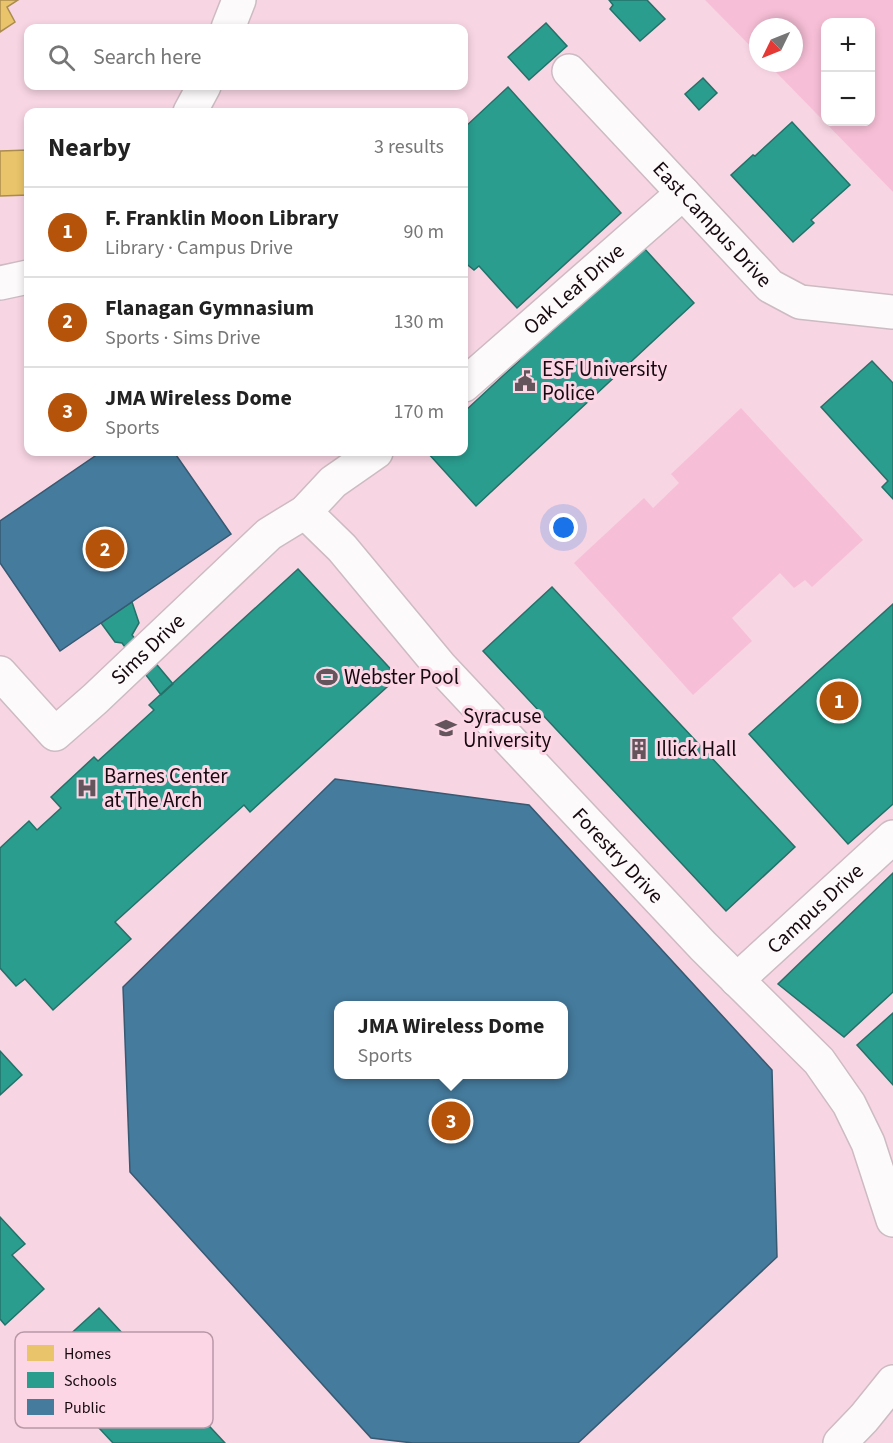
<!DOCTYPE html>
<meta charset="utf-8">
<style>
:root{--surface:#fff;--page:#f2f2f2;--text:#222;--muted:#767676;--line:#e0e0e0;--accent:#b45309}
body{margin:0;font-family:"Source Sans 3",sans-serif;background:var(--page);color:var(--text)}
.controls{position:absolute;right:18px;top:18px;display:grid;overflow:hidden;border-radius:12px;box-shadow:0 3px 9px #0003}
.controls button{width:54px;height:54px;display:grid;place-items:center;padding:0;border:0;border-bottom:2px solid var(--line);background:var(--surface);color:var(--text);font:30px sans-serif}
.compass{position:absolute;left:749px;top:18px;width:54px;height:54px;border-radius:50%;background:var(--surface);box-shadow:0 3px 9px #0003;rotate:227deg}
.you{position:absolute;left:564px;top:528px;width:21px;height:21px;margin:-15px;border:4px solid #fff;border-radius:50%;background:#1a73e8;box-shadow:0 0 0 9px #1a73e833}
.badge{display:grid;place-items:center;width:39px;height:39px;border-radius:50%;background:var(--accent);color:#fff;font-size:20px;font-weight:700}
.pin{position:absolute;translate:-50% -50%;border:3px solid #fff;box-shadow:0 2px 6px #0006}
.popup{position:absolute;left:334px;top:1001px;width:234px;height:78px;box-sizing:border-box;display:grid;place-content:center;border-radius:12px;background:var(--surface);filter:drop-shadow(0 2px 4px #0005);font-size:20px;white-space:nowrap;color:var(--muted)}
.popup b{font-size:22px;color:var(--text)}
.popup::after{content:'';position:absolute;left:50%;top:100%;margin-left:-12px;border:12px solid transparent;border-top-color:var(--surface)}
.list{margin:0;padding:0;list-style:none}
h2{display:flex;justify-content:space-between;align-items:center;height:78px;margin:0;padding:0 24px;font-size:26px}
h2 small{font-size:20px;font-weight:400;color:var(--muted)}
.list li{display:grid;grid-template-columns:39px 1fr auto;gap:18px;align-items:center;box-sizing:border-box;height:90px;padding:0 24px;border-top:2px solid var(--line)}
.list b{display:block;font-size:22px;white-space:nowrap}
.list p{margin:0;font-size:20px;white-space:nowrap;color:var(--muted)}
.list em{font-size:20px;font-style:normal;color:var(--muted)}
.icon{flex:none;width:33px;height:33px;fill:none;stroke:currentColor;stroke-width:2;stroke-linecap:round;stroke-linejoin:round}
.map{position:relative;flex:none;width:893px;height:1443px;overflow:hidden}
.search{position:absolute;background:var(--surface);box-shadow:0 3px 9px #0003;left:24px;top:24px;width:444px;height:66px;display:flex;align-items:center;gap:15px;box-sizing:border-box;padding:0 21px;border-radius:12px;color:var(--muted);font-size:22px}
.panel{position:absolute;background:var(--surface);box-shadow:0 3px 9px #0003;left:24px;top:108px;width:444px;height:348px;border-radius:12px}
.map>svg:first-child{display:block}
.built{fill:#f8d5e3;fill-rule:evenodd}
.green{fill:#f7bfd7;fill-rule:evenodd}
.homes{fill:#e9c46a;stroke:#aa8c4f;stroke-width:1.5}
.schools{fill:#2a9d8f;stroke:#247169;stroke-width:1.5}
.public{fill:#457b9d;stroke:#375972;stroke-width:1.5;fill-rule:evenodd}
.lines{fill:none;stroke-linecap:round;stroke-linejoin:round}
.minor-casing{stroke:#ccbbc2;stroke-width:36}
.minor{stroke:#fdfafb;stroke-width:33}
.labels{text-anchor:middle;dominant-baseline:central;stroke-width:6;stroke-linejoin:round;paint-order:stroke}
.street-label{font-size:21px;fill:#16090f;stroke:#fdd6e6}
.poi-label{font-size:21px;fill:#16090f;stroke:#fdd6e6;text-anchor:start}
.key{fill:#fdd6e6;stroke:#b898a6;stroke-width:1.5}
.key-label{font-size:16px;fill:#16090f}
</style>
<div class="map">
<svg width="893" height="1443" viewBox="0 0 893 1443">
<rect width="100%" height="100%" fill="#f4dfe7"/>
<!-- built -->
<path class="built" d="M 0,0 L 705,0 L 758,54 L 758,63 L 767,63 L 893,192 L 893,1443 L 0,1443 ZM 28,28 L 464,28 L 464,86 L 28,86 ZM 28,112 L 464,112 L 464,452 L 28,452 ZM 338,1006 L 564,1006 L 564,1074 L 338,1074 Z"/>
<!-- green -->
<path class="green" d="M 705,0 L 893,0 L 893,192 L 767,63 L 794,63 L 794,27 L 758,27 L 758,54 ZM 826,22 L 870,22 L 870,122 L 826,122 Z
M 741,408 L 863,540 L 812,587 L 805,580 L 794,588 L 780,573 L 732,618 L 752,641 L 693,695 L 574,563 L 644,498 L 653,508 L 679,483 L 671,474 Z"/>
<!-- homes -->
<path class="homes" d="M 0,0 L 18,0 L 7,7 L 15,22 L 0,32 Z
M 28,150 L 28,195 L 0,196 L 0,151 Z"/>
<!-- schools -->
<path class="schools" d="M 609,0 L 647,0 L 665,19 L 640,41 L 610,9 L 613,5 Z
M 546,23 L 567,46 L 529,80 L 508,57 Z
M 703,78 L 717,93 L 699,110 L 685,94 Z
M 508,87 L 621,213 L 517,308 L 479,266 L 474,270 L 464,262 L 464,128 Z
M 792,122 L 850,185 L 811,220 L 814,223 L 793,242 L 731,175 L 753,155 L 755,156 Z
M 643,247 L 694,303 L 476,506 L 427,452 L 464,452 L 464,412 L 519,361 L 525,352 L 552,331 Z
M 872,361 L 893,383 L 893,499 L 882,487 L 888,481 L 821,407 Z
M 298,569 L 398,677 L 250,812 L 244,805 L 115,922 L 131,939 L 53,1010 L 25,979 L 16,986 L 0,968 L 0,848 L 29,821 L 37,830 L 61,808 L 51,797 L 94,757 L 98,761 L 154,710 L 149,705 Z
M 552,587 L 795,847 L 726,911 L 483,651 Z
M 132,602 L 139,623 L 132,635 L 173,684 L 161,695 L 122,643 L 115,642 L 101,623 Z
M 893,604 L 893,804 L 848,844 L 749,734 Z
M 893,873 L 893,992 L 844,1037 L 778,984 Z
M 893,1013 L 893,1085 L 857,1045 Z
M 0,1051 L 22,1075 L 0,1095 Z
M 0,1217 L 25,1244 L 12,1255 L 44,1289 L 5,1325 L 0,1319 Z
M 99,1308 L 136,1348 L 123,1360 L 147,1386 L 160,1373 L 225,1443 L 113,1443 L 99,1428 L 104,1422 L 88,1405 L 104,1389 L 99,1383 L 91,1390 L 53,1350 Z"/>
<!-- public -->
<path class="public" d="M 101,452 L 174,452 L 231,534 L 60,651 L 0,563 L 0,521 Z
M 335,779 L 529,805 L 772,1070 L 777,1257 L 578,1443 L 413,1443 L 371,1438 L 130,1172 L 123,987 ZM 338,1006 L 564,1006 L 564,1074 L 338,1074 Z"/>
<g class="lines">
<defs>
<g id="minor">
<path d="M 228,28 L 239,0"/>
<path id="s1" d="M 569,71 L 770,286 L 800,302 L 893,312"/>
<path d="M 190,112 L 204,86"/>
<path d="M 0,283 L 28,277"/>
<path id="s2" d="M 464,385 L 683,193"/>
<path id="s3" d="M 305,512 L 342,548 L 440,666 L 703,946 L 819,1061 L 849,1104 L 868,1143 L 893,1220"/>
<path id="s4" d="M 0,673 L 55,734 L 95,699 L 269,534 L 305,512 L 333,482 L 376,452"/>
<path id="s5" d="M 737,980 L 893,837"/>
<path d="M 840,1443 L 864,1418 L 893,1382"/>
</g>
</defs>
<!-- minor casing -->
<use href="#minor" class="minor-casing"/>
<!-- minor -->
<use href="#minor" class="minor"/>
</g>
<!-- icons -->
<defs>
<symbol id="civic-bare" viewBox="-9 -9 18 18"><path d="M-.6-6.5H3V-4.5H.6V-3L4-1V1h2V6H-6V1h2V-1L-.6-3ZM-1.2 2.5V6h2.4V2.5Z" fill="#64545b" stroke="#fdd6e6" stroke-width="2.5" paint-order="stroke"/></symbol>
<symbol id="stadium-bare" viewBox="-9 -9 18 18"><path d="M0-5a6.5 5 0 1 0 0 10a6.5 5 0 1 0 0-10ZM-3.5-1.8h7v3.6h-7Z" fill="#64545b" stroke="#fdd6e6" stroke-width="2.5" paint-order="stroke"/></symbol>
<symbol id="university-bare" viewBox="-9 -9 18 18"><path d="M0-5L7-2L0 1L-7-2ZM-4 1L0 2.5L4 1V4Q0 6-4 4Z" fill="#64545b" stroke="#fdd6e6" stroke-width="2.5" paint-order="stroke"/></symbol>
<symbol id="building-bare" viewBox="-9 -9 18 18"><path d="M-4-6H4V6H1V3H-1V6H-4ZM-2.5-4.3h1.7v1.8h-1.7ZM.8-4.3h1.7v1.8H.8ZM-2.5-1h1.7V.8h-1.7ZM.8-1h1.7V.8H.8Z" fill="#64545b" stroke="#fdd6e6" stroke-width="2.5" paint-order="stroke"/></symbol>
<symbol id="hospital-bare" viewBox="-9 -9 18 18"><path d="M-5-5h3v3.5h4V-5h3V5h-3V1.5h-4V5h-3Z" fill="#64545b" stroke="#fdd6e6" stroke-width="2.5" paint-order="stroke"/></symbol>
</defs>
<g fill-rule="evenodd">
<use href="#civic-bare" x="510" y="366" width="30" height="30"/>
<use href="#stadium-bare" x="312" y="662" width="30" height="30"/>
<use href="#university-bare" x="431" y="713" width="30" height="30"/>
<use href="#building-bare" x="624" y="734" width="30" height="30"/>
<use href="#hospital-bare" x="72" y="773" width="30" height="30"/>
</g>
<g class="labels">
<!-- street labels -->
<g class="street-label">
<text stroke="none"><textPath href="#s1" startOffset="210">East Campus Drive</textPath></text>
<text stroke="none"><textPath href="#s2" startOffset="146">Oak Leaf Drive</textPath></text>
<text stroke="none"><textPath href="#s4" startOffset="208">Sims Drive</textPath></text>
<text stroke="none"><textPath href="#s3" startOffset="465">Forestry Drive</textPath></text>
<text stroke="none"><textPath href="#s5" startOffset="106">Campus Drive</textPath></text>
</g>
<!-- poi labels -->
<g class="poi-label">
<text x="542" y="369">ESF University<tspan x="542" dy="24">Police</tspan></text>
<text x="344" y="677">Webster Pool</text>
<text x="463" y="716">Syracuse<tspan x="463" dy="24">University</tspan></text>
<text x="656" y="749">Illick Hall</text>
<text x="104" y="776">Barnes Center<tspan x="104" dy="24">at The Arch</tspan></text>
</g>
</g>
<!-- legend -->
<rect x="15" y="1332" width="198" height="96" rx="9" class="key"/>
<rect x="27" y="1345" width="27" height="16" fill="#e9c46a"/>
<rect x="27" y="1372" width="27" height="16" fill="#2a9d8f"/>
<rect x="27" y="1399" width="27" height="16" fill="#457b9d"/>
<g class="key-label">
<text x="64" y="1359">Homes</text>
<text x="64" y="1386">Schools</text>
<text x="64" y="1413">Public</text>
</g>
</svg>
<div class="controls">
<button>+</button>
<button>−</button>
</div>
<svg class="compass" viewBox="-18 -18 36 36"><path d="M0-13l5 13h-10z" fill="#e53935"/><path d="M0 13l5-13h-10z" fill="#767676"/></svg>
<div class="you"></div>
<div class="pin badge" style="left:839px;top:701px">1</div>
<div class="pin badge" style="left:105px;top:549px">2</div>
<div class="pin badge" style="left:451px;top:1121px">3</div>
<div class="popup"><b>JMA Wireless Dome</b>Sports</div>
<div class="search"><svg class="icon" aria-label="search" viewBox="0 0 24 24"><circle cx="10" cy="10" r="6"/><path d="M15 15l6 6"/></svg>Search here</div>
<section class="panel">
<h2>Nearby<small>3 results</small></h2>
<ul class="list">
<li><span class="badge">1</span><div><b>F. Franklin Moon Library</b><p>Library · Campus Drive</p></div><em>90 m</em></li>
<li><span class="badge">2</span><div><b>Flanagan Gymnasium</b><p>Sports · Sims Drive</p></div><em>130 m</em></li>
<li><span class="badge">3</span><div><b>JMA Wireless Dome</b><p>Sports</p></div><em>170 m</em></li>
</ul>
</section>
</div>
